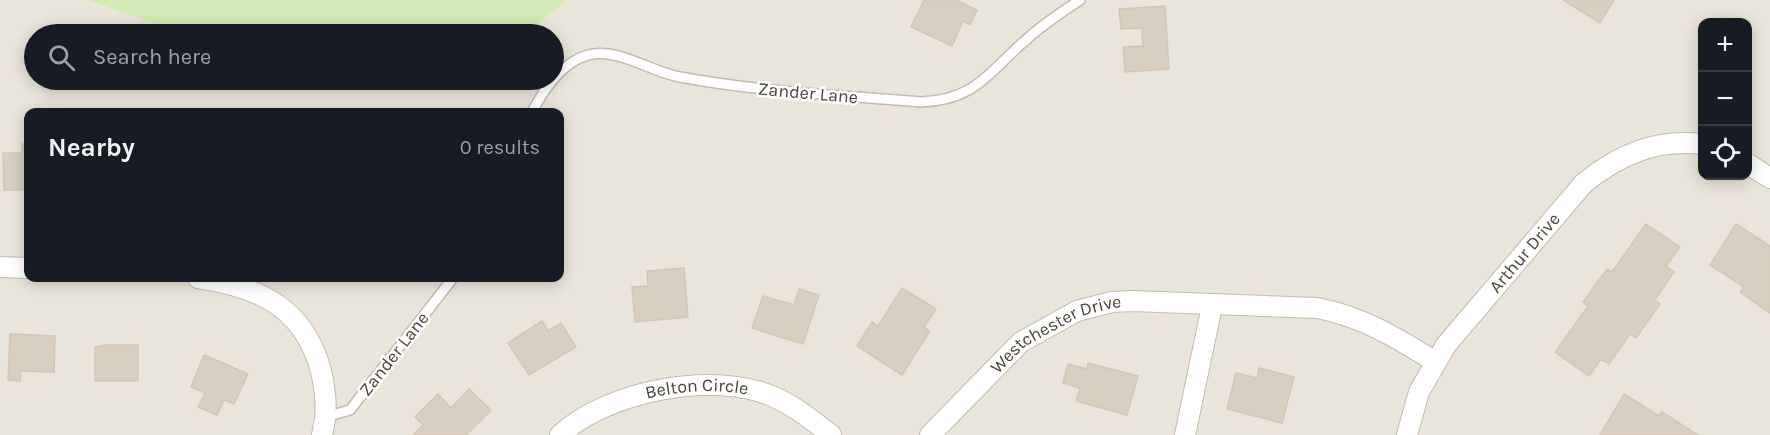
<!DOCTYPE html>
<meta charset="utf-8">
<style>
:root{--surface:#171b24;--page:#20242c;--text:#f1f3f6;--muted:#9ea1a6;--line:#363941}
body{margin:0;font-family:Karla,sans-serif;background:var(--page);color:var(--text)}
.controls{position:absolute;right:18px;top:18px;display:grid;overflow:hidden;border-radius:12px;box-shadow:0 3px 15px #0003}
.controls button{width:54px;height:54px;display:grid;place-items:center;padding:0;border:0;border-bottom:2px solid var(--line);background:var(--surface);color:var(--text);font:30px sans-serif}
.list{margin:0;padding:0;list-style:none}
h2{display:flex;justify-content:space-between;align-items:center;height:78px;margin:0;padding:0 24px;font-size:26px}
h2 small{font-size:20px;font-weight:400;color:var(--muted)}
.icon{flex:none;width:33px;height:33px;fill:none;stroke:currentColor;stroke-width:2;stroke-linecap:round;stroke-linejoin:round}
.map{position:relative;flex:none;width:1770px;height:435px;overflow:hidden}
.search{position:absolute;background:var(--surface);box-shadow:0 3px 15px #0003;left:24px;top:24px;width:540px;height:66px;display:flex;align-items:center;gap:15px;box-sizing:border-box;padding:0 21px;border-radius:33px;color:var(--muted);font-size:22px}
.panel{position:absolute;background:var(--surface);box-shadow:0 3px 15px #0003;left:24px;top:108px;width:540px;height:174px;border-radius:12px}
.map>svg:first-child{display:block}
.residential{fill:#eae5da;fill-rule:evenodd}
.green{fill:#d2eab5}
.building{fill:#d8cfc1;stroke:#d3c7b4;stroke-width:1.5}
.lines{fill:none;stroke-linecap:round;stroke-linejoin:round}
.lane-casing{stroke:#c2bbae;stroke-width:12}
.street-casing{stroke:#c2bbae;stroke-width:22}
.lane{stroke:#fff;stroke-width:9}
.street{stroke:#fff;stroke-width:20}
.labels{text-anchor:middle;dominant-baseline:central;stroke-width:5;stroke-linejoin:round;paint-order:stroke}
.street-label{font-size:18px;fill:#4b4439;stroke:#fff}
</style>
<div class="map">
<svg width="1770" height="435" viewBox="0 0 1770 435">
<rect width="100%" height="100%" fill="#f6f3ec"/>
<!-- residential -->
<path class="residential" d="M 0,0 L 85,0 L 185,34 L 34,34 L 34,80 L 554,80 L 554,34 L 525,34 L 567,0 L 1770,0 L 1770,435 L 0,435 ZM 1702,22 L 1748,22 L 1748,176 L 1702,176 ZM 28,112 L 560,112 L 560,278 L 28,278 Z"/>
<!-- green -->
<path class="green" d="M 86,0 L 567,0 L 525,34 L 185,34 Z"/>
<!-- building -->
<path class="building" d="M 924,0 L 956,0 L 977,10 L 970,25 L 963,21 L 952,46 L 911,27 Z
M 1563,0 L 1614,0 L 1600,23 Z
M 1165,6 L 1169,69 L 1125,72 L 1123,47 L 1143,46 L 1142,28 L 1121,29 L 1119,9 Z
M 22,144 L 28,144 L 28,190 L 4,190 L 3,153 L 22,153 Z
M 1646,224 L 1680,247 L 1666,266 L 1674,272 L 1655,300 L 1660,304 L 1636,338 L 1630,334 L 1609,364 L 1601,359 L 1589,376 L 1555,352 L 1588,306 L 1583,302 L 1607,269 L 1612,272 Z
M 1736,224 L 1770,246 L 1770,313 L 1740,292 L 1744,287 L 1710,265 Z
M 684,268 L 688,317 L 635,322 L 632,287 L 648,286 L 647,271 Z
M 902,288 L 936,309 L 924,327 L 930,331 L 902,375 L 857,346 L 872,322 L 878,326 Z
M 799,289 L 819,295 L 803,344 L 752,328 L 763,296 L 794,305 Z
M 542,321 L 548,331 L 561,323 L 576,347 L 529,375 L 508,343 Z
M 10,334 L 55,336 L 54,372 L 21,371 L 20,381 L 8,380 Z
M 105,345 L 138,345 L 138,381 L 95,381 L 95,347 Z
M 204,355 L 248,374 L 234,404 L 224,400 L 217,415 L 198,407 L 205,393 L 191,387 Z
M 1088,363 L 1138,376 L 1127,415 L 1076,401 L 1080,388 L 1063,383 L 1068,364 L 1087,369 Z
M 1259,368 L 1294,377 L 1282,423 L 1227,409 L 1236,373 L 1257,378 Z
M 469,389 L 491,410 L 466,435 L 413,435 L 423,425 L 415,417 L 438,394 L 451,408 Z
M 1624,394 L 1659,416 L 1662,412 L 1698,435 L 1600,435 Z"/>
<g class="lines">
<defs>
<path id="lane" d="M 532,112 C 544,89 562,62 588,55 C 617,47 651,72 680,77 C 760,92 841,95 921,102 C 977,100 989,71 1027,39 C 1043,24 1062,12 1080,0
M 326,417 L 350,410 L 453,278"/>
<g id="street">
<path d="M 1748,164 L 1770,178"/>
<path d="M 0,267 L 28,268"/>
<path d="M 198,278 C 259,287 304,307 321,371 C 326,393 328,413 322,435"/>
<path id="s1" d="M 560,435 C 608,391 713,370 774,397 C 795,406 813,421 831,435"/>
<path id="s2" d="M 930,435 L 1021,342 L 1077,311 L 1112,302 L 1132,301 L 1317,308 C 1361,316 1397,338 1434,361"/>
<path d="M 1185,435 L 1212,306"/>
<path id="s3" d="M 1407,435 L 1419,392 L 1446,345 L 1584,183 C 1620,154 1656,139 1702,144"/>
</g>
</defs>
<!-- lane casing -->
<use href="#lane" class="lane-casing"/>
<!-- street casing -->
<use href="#street" class="street-casing"/>
<!-- lane -->
<use href="#lane" class="lane"/>
<!-- street -->
<use href="#street" class="street"/>
</g>
<g class="labels">
<!-- street labels -->
<g class="street-label">
<text transform="translate(808 93) rotate(5)">Zander Lane</text>
<text stroke="none"><textPath href="#s3" startOffset="220">Arthur Drive</textPath></text>
<text stroke="none"><textPath href="#s2" startOffset="165">Westchester Drive</textPath></text>
<text transform="translate(394 354) rotate(-52)">Zander Lane</text>
<text stroke="none"><textPath href="#s1" startOffset="148">Belton Circle</textPath></text>
</g>
</g>
</svg>
<div class="controls">
<button>+</button>
<button>−</button>
<button><svg class="icon" aria-label="locate" viewBox="0 0 24 24"><circle cx="12" cy="12" r="6"/><path d="M12 2v4M12 18v4M2 12h4M18 12h4"/></svg></button>
</div>
<div class="search"><svg class="icon" aria-label="search" viewBox="0 0 24 24"><circle cx="10" cy="10" r="6"/><path d="M15 15l6 6"/></svg>Search here</div>
<section class="panel">
<h2>Nearby<small>0 results</small></h2>
<ul class="list">
</ul>
</section>
</div>
